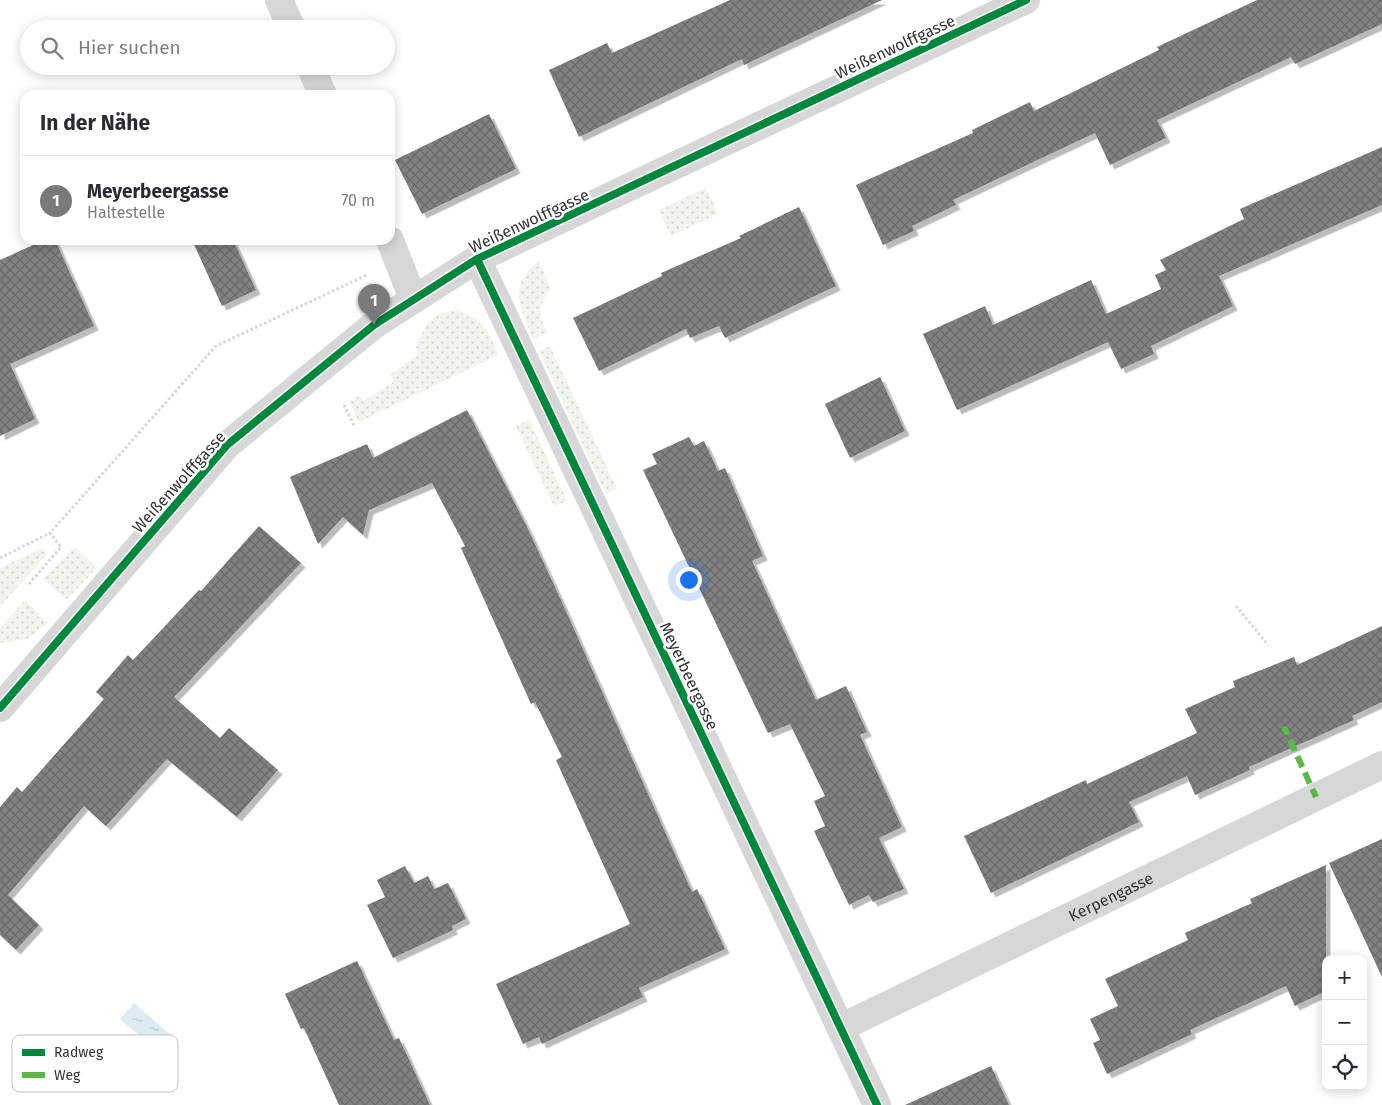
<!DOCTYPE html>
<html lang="de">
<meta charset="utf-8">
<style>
:root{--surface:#fff;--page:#f2f2f3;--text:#2b2b33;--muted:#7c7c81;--line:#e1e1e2;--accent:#7a7a7a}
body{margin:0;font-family:"Fira Sans",sans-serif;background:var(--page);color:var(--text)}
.controls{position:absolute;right:15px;bottom:15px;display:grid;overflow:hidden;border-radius:10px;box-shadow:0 2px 12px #0003}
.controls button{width:45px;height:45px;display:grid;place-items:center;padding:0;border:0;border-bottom:1px solid var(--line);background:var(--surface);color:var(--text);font:25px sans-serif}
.you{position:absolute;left:688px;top:579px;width:18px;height:18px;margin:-12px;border:4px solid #fff;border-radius:50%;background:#1a73e8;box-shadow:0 0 0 8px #1a73e833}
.badge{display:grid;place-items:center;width:32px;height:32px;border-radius:50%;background:var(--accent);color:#fff;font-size:16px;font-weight:700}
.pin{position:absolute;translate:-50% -41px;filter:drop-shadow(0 1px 2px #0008)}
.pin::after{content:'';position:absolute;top:26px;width:18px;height:15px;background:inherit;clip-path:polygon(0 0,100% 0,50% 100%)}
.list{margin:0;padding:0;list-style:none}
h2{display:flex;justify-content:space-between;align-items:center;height:65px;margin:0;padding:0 20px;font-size:21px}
h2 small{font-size:16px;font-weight:400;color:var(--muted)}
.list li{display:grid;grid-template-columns:32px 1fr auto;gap:15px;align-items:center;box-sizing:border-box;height:90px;padding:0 20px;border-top:1px solid var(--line)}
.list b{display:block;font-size:19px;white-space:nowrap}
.list p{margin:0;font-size:16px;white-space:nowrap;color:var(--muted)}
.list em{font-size:16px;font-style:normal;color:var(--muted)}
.icon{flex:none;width:28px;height:28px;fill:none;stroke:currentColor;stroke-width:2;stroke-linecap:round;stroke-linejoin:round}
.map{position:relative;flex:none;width:1382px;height:1105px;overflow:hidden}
.search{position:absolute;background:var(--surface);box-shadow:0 2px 12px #0003;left:20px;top:20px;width:375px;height:55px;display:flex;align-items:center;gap:12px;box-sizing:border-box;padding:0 18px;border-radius:28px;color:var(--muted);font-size:19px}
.panel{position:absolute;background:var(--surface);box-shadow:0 2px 12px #0003;left:20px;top:90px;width:375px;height:155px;border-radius:15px}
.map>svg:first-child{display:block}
.grass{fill:url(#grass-dots)}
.water{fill:url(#water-ripples)}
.building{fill:url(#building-cross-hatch);filter:url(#shadow)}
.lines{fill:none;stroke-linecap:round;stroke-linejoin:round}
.path{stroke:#d6d6d6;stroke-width:3;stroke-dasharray:2.5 2.5;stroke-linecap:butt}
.minor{stroke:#d7d7d7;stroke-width:28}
.quiet{stroke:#58b947;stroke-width:6;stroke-dasharray:12 6;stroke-linecap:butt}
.cycleway-casing{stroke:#fff;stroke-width:11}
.cycleway{stroke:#00873e;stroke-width:8}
.labels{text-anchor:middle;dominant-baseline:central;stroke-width:5;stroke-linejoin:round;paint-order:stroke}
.street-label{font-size:16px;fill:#333;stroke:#fff}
.key{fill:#fff;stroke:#c2c2c2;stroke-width:1}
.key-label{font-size:14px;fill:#333}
</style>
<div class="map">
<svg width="1382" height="1105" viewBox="0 0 1382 1105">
<defs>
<pattern id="grass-dots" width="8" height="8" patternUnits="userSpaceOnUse" patternTransform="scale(1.25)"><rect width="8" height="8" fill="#f1f5ed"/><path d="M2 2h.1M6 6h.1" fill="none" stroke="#cfd2cc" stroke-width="1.8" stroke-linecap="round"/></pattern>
<pattern id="water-ripples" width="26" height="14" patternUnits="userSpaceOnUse" patternTransform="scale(1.25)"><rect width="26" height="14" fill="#ddebf3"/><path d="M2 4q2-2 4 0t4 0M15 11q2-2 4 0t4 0" fill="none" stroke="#becad1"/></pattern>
<pattern id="building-cross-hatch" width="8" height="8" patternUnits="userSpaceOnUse" patternTransform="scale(1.25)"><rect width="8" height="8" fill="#818181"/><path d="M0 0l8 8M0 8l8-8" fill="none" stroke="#6a6a6a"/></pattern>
<filter id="shadow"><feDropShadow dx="4.5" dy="4.5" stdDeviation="0" flood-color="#0004"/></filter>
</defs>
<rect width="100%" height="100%" fill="#fff"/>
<!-- grass -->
<path class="grass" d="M 706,188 L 718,214 L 671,236 L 659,210 Z
M 539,260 L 551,289 C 538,303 538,316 547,332 L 533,339 C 520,306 507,287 539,260 Z
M 454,310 C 484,319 487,327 498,355 L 359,422 L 349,401 L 360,396 L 363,401 L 394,382 L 390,375 L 419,354 L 416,347 C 425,325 429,315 454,310 Z
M 550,346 L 617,489 L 606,494 L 539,351 Z
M 529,420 L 567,501 L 554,506 L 516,426 Z
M 75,547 L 97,568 L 66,600 L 43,579 Z
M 41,549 L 45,551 L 46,556 L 0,606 L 0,568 Z
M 25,600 L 48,623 L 27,639 L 0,643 L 0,628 Z"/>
<!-- water -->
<path class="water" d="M 134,1003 L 173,1037 L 159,1053 L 120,1019 Z"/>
<!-- building -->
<path class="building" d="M 730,0 L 882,0 L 744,65 L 742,59 L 579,137 L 549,70 L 607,43 L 612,53 Z
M 1257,0 L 1382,0 L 1382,24 L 1295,64 L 1291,57 L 1157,120 L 1166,138 L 1110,165 L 1095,133 L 953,200 L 956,205 L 912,226 L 914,231 L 883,245 L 856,185 L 973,133 L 972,130 L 1030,102 L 1034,111 L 1159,50 L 1157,47 Z
M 489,114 L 516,169 L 422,214 L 395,160 Z
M 1382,147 L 1382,205 L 1219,276 L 1233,306 L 1151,346 L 1154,354 L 1121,369 L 1108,342 L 957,410 L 923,334 L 985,306 L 993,325 L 1091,280 L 1106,314 L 1161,289 L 1155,275 L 1166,270 L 1160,260 L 1244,219 L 1240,209 Z
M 799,207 L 836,286 L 725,338 L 719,326 L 690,338 L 686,329 L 599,371 L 573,318 L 662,276 L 661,273 L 741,238 L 739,236 Z
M 44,240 L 55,240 L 94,326 L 10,364 L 35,419 L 0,436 L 0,260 Z
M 192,240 L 233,240 L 256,290 L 222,306 Z
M 880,377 L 905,431 L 850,458 L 825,404 Z
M 467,410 L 527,527 L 560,598 L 692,892 L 697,889 L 725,949 L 639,988 L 643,997 L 542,1044 L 539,1037 L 523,1044 L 496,984 L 630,924 L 556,760 L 562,757 L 535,702 L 531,704 L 461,548 L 465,546 L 432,483 L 369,510 L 363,535 L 343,517 L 318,544 L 290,477 L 367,444 L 373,458 Z
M 689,437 L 694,446 L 704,441 L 718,471 L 725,468 L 763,556 L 752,561 L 816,700 L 846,686 L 867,732 L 860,735 L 902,827 L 879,838 L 904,889 L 873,902 L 869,895 L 849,905 L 814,831 L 825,826 L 814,801 L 825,796 L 790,724 L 768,733 L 643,470 L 657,464 L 652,454 Z
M 259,526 L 301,563 L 174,697 L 220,738 L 229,728 L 278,770 L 237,817 L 167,759 L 106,826 L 84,806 L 8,895 L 39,925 L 16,950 L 0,935 L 0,807 L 17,787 L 22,792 L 104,699 L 96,692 L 128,655 L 133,660 L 199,590 L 201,591 Z
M 1382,626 L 1382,702 L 1352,716 L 1354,720 L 1249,767 L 1250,770 L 1195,795 L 1187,776 L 1129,802 L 1139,822 L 991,893 L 964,836 L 1086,780 L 1087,784 L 1197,733 L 1185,709 L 1235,687 L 1233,681 L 1294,657 L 1297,665 Z
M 1382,839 L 1382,977 L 1329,863 Z
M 1326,865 L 1326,991 L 1295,1006 L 1286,986 L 1190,1030 L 1192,1034 L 1107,1074 L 1093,1043 L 1100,1040 L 1090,1019 L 1118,1006 L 1105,979 L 1188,940 L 1185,933 L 1252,903 L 1250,899 Z
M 405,866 L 414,883 L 428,876 L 434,889 L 448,883 L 466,919 L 452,926 L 453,930 L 393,958 L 367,905 L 385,897 L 377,880 Z
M 357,961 L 394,1040 L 399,1038 L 430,1105 L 339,1105 L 304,1028 L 301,1029 L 285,994 Z
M 991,1066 L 1009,1105 L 905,1105 Z"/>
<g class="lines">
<!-- path -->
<path class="path" d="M 344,405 L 355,428
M 0,558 L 50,533
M 29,584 L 61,547 L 50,533 L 216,346 L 367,275
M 1236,606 L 1268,645"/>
<!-- minor -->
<g class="minor">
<path d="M 279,0 L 292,29"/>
<path d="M 310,66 L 323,95"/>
<path d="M 390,240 L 413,299"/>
<path d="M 477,259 L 877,1105"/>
<path d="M 0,708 L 227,445 L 374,325 L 477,259 L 1026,0"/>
<path id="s1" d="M 840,1028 L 1382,765"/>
</g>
<!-- quiet -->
<path class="quiet" d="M 1295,751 L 1285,729 L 1316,797"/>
<defs>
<path id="cycleway" d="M 477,259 L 877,1105
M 0,708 L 227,445 L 374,325 L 477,259 L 1026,0"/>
</defs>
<!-- cycleway casing -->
<use href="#cycleway" class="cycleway-casing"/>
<!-- cycleway -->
<use href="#cycleway" class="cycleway"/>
</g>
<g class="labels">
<!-- street labels -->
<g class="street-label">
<text transform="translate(895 47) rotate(-25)">Weißenwolffgasse</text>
<text transform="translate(529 221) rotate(-25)">Weißenwolffgasse</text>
<text transform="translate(179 482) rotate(-48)">Weißenwolffgasse</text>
<text transform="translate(689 676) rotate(65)">Meyerbeergasse</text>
<text stroke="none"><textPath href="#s1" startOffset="301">Kerpengasse</textPath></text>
</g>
</g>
<!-- legend -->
<rect x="12" y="1035" width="166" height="57" rx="8" class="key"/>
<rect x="22" y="1049" width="23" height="7" fill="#00873e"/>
<rect x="22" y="1072" width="23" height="6" fill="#58b947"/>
<g class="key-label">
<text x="54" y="1057">Radweg</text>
<text x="54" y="1080">Weg</text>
</g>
</svg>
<div class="controls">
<button>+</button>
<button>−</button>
<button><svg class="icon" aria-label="locate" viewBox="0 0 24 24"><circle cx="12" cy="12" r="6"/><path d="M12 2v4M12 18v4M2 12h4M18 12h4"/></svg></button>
</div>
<div class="you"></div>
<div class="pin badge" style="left:374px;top:325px">1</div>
<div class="search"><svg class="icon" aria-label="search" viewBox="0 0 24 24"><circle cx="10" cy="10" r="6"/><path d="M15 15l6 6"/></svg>Hier suchen</div>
<section class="panel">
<h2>In der Nähe<small></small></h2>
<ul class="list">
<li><span class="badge">1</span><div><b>Meyerbeergasse</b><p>Haltestelle</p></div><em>70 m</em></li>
</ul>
</section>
</div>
